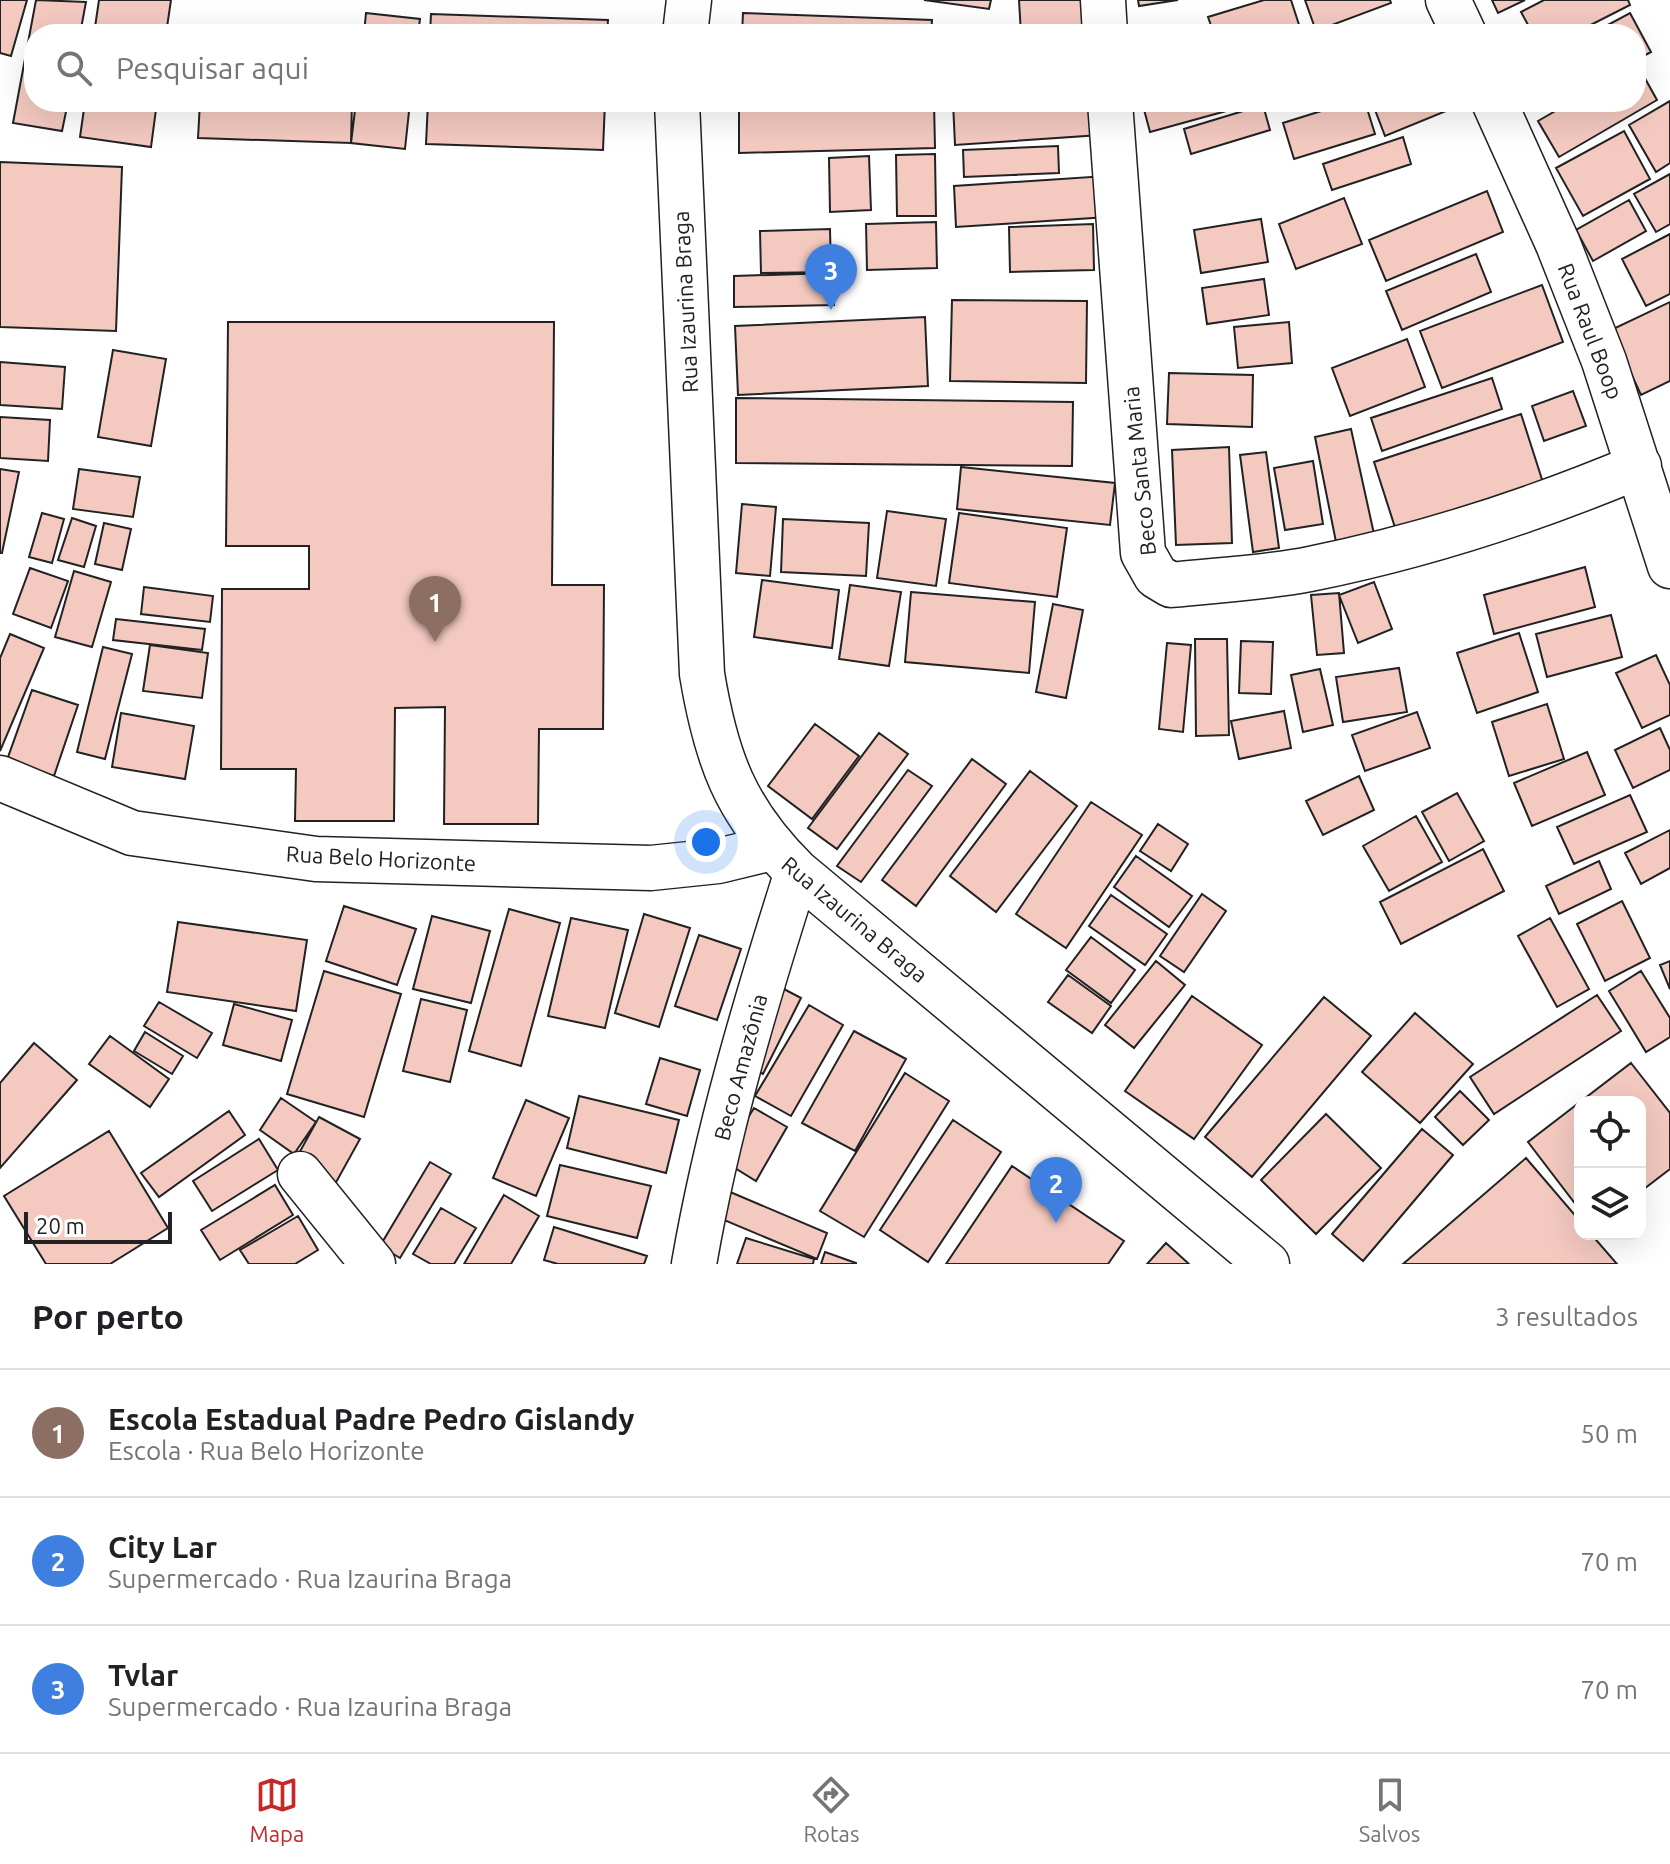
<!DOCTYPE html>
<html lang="pt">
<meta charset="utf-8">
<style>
:root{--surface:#fff;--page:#f6f6f6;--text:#202124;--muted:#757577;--line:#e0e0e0;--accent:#c62828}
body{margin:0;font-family:Ubuntu,sans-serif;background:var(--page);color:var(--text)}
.controls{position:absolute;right:24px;bottom:24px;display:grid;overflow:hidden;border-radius:16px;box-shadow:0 8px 32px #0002}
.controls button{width:72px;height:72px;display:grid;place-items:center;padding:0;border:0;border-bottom:2px solid var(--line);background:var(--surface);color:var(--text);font:40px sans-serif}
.scale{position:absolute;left:24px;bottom:20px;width:148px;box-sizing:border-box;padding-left:8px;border:4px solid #222;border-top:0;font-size:22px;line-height:28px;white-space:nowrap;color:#222;-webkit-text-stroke:6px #fff;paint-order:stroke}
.you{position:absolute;left:706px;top:842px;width:28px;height:28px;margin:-20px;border:6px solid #fff;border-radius:50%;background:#1a73e8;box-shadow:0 0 0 12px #1a73e833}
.badge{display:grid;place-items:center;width:52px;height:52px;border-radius:50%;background:var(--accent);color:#fff;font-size:26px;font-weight:700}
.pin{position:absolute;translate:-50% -66px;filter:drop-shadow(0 2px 4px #0008)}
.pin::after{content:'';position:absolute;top:42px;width:28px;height:24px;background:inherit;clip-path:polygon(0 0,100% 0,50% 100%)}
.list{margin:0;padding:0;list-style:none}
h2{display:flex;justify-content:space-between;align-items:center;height:104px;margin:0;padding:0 32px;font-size:34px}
h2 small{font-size:26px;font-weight:400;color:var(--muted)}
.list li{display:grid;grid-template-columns:52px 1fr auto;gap:24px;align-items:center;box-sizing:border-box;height:128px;padding:0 32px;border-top:2px solid var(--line)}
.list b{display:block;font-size:30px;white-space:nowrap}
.list p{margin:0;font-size:26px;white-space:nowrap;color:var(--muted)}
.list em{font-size:26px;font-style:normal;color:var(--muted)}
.icon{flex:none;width:44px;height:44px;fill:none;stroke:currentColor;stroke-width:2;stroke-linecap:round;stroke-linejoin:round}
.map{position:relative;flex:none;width:1670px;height:1264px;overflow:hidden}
.search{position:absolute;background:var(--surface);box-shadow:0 8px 32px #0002;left:24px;right:24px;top:24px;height:88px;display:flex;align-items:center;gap:20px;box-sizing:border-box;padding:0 28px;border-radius:32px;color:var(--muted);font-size:30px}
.sheet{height:488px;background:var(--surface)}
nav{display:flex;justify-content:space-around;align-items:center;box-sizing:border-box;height:112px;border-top:2px solid var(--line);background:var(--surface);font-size:22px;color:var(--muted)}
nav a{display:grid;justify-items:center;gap:4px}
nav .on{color:var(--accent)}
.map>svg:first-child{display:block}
.building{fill:#f3c9c0;stroke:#222;stroke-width:2}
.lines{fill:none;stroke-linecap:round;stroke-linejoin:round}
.minor-casing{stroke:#222;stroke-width:47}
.minor{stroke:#fff;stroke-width:44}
.labels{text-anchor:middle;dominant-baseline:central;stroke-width:6;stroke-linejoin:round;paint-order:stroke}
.street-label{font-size:22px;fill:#222;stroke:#fff}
</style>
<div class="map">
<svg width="1670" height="1264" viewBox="0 0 1670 1264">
<rect width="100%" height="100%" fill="#fff"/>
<!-- building -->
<path class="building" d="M 0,0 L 27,0 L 11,56 L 0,53 Z
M 36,0 L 86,2 L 80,34 L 34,34 L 34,102 L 68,102 L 62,131 L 13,123 Z
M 99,0 L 171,0 L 166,34 L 94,34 Z
M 924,0 L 991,0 L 989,9 Z
M 1019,0 L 1093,0 L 1095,34 L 1021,34 Z
M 1138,0 L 1178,0 L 1139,6 Z
M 1264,0 L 1291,0 L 1302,34 L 1214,34 L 1208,17 Z
M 1305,0 L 1390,0 L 1391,3 L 1316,31 Z
M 1492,0 L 1525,0 L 1498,13 Z
M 1544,0 L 1628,0 L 1630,5 L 1573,34 L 1533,34 L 1521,12 Z
M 366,13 L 420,19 L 418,34 L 364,34 Z
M 743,13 L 932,20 L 931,34 L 742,34 Z
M 1630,13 L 1651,52 L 1636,60 L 1636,34 L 1591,34 Z
M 431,14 L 608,20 L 607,34 L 430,34 Z
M 1637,64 L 1657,100 L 1559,157 L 1538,121 L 1571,102 L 1636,102 Z
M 1670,101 L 1670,163 L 1656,172 L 1629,125 Z
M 85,102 L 157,102 L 151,147 L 80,137 Z
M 200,102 L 352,102 L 351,143 L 198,138 Z
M 356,102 L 410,102 L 405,149 L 351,143 Z
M 428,102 L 605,102 L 603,150 L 426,144 Z
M 739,102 L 934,102 L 935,148 L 739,153 Z
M 953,102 L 1097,102 L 1100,135 L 955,145 Z
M 1142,102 L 1259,102 L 1150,132 Z
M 1350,102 L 1365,102 L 1375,134 L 1294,159 L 1283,123 Z
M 1372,102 L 1448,102 L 1451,109 L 1385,136 Z
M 1263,105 L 1270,130 L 1191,154 L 1184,129 Z
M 1624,131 L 1650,179 L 1583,216 L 1556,168 Z
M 1403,137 L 1411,164 L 1332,190 L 1323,164 Z
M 1058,146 L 1059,173 L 964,177 L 963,150 Z
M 935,154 L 936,216 L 897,216 L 896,155 Z
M 869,156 L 871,210 L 830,212 L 829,158 Z
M 0,162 L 122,167 L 116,331 L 0,327 Z
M 1670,174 L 1670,224 L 1656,232 L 1634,194 Z
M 1106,176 L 1108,217 L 956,227 L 954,186 Z
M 1487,191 L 1503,232 L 1386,281 L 1369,240 Z
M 1344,198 L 1362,244 L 1296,269 L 1279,224 Z
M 1629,200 L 1646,231 L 1593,261 L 1576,230 Z
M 1261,219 L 1268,262 L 1201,273 L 1194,230 Z
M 936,222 L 937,268 L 867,270 L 866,224 Z
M 1093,224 L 1094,270 L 1010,272 L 1009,227 Z
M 830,229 L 831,272 L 761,273 L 760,231 Z
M 1670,234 L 1670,294 L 1646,306 L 1622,259 Z
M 1476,254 L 1491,292 L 1402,330 L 1386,291 Z
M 832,273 L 834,305 L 734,307 L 734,276 Z
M 1264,279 L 1269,315 L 1207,324 L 1202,288 Z
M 1542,285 L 1563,342 L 1442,388 L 1420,331 Z
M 952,300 L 1087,301 L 1086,383 L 950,381 Z
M 1670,302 L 1670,381 L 1641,395 L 1611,330 Z
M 925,317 L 928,386 L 738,395 L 735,326 Z
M 228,322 L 554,322 L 552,585 L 604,585 L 603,729 L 539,729 L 538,824 L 444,824 L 445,707 L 395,708 L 394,821 L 295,821 L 296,769 L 221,769 L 222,589 L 309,589 L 309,546 L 226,546 Z
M 1289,322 L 1292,363 L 1238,368 L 1234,327 Z
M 1407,339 L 1425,387 L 1350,416 L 1332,368 Z
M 113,350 L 166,359 L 151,446 L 98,437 Z
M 0,362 L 65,367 L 62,409 L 0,405 Z
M 1169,373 L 1253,375 L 1252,427 L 1167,424 Z
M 1492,378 L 1502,409 L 1382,451 L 1371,418 Z
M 1573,391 L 1586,426 L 1544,441 L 1532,406 Z
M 736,398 L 1073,402 L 1072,466 L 736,463 Z
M 1521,414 L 1547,495 L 1400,543 L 1374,462 Z
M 0,417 L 50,420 L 48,461 L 0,458 Z
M 1351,429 L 1374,534 L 1336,542 L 1315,437 Z
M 1229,447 L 1232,543 L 1176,545 L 1172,450 Z
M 1266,452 L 1279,548 L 1253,552 L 1240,455 Z
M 1313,461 L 1323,524 L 1285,530 L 1274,468 Z
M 961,467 L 1115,483 L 1110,525 L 957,509 Z
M 0,469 L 19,472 L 2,553 L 0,553 Z
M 79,469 L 140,477 L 133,517 L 73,509 Z
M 742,504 L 776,507 L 770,576 L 736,573 Z
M 887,511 L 946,519 L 936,586 L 877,578 Z
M 42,513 L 64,519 L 52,563 L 29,557 Z
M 959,513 L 1067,528 L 1057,597 L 949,583 Z
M 72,518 L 96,526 L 84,567 L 58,560 Z
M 783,519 L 869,523 L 866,576 L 781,572 Z
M 104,523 L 131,529 L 122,570 L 95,564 Z
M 1585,567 L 1595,607 L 1494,634 L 1484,595 Z
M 30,568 L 68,581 L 51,628 L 13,614 Z
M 74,571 L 111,582 L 92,647 L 55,637 Z
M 762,580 L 839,590 L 832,648 L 754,637 Z
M 1374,582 L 1392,629 L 1358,643 L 1339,595 Z
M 850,585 L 901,592 L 889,666 L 839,659 Z
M 144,587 L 213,596 L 210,622 L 141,614 Z
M 911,592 L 1035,602 L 1029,673 L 905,662 Z
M 1339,593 L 1344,653 L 1317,655 L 1311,595 Z
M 1053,604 L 1083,610 L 1066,698 L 1036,692 Z
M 1611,615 L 1622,657 L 1547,677 L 1536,634 Z
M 116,619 L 205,629 L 202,650 L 113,640 Z
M 1519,633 L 1538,692 L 1477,713 L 1457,653 Z
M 10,634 L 44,648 L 0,751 L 0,658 Z
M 1195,639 L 1227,639 L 1229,735 L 1196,736 Z
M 1241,641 L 1273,642 L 1271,694 L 1239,693 Z
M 1167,643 L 1191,645 L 1183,732 L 1159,729 Z
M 150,645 L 208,653 L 202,698 L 143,691 Z
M 103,647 L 132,654 L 105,759 L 77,752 Z
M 1656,655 L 1670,685 L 1670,715 L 1642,728 L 1616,673 Z
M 1399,668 L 1407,712 L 1343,722 L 1336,677 Z
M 1320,669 L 1333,725 L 1303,732 L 1291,675 Z
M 32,690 L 78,705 L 54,776 L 7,760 Z
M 1547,704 L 1564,759 L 1509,776 L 1492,722 Z
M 1284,711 L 1291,748 L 1239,759 L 1231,721 Z
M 1417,712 L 1430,748 L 1365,771 L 1352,735 Z
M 121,713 L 194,726 L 185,779 L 112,767 Z
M 815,724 L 859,756 L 812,819 L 768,786 Z
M 1660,728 L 1670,750 L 1670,770 L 1633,788 L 1615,750 Z
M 879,733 L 908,754 L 837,849 L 808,828 Z
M 1587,752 L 1605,795 L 1532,826 L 1514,783 Z
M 972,759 L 1006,784 L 916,906 L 882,880 Z
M 908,770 L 932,786 L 861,882 L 837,866 Z
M 1030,771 L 1077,806 L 996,912 L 950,876 Z
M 1359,776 L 1374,810 L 1323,835 L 1306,801 Z
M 1457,793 L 1484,841 L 1449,861 L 1422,812 Z
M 1630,795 L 1647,832 L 1574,864 L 1557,827 Z
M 1091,802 L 1142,835 L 1066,948 L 1016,914 Z
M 1416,816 L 1442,862 L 1389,891 L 1363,846 Z
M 1158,824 L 1188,844 L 1171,871 L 1140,851 Z
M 1670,830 L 1670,868 L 1641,884 L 1625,853 Z
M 1483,849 L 1504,891 L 1401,944 L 1380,902 Z
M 1136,856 L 1192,896 L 1169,927 L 1114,887 Z
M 1599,861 L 1611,889 L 1559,914 L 1546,886 Z
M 1202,894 L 1226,911 L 1184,972 L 1160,956 Z
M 1111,895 L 1167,934 L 1145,965 L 1089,926 Z
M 1622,901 L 1650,958 L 1605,981 L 1577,924 Z
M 344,906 L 416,929 L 397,985 L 326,961 Z
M 509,909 L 560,923 L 521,1066 L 469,1051 Z
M 644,914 L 690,928 L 659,1027 L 615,1013 Z
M 432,916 L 490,931 L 471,1003 L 413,989 Z
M 571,918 L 628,930 L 605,1028 L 548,1016 Z
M 1550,918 L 1589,989 L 1557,1007 L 1518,936 Z
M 178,922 L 307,940 L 296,1011 L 167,992 Z
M 699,935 L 741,949 L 717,1020 L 675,1006 Z
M 1091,937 L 1135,970 L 1111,1003 L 1066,970 Z
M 1156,961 L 1185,985 L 1134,1048 L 1105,1025 Z
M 1670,961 L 1670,989 L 1660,965 Z
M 324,971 L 401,994 L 364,1117 L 287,1094 Z
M 1641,971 L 1670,1018 L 1670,1037 L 1646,1052 L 1609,991 Z
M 1068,975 L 1111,1006 L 1092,1033 L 1048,1002 Z
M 782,988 L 801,998 L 763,1074 L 744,1065 Z
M 1597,995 L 1621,1031 L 1494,1114 L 1470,1077 Z
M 1192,996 L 1262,1045 L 1194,1139 L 1125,1091 Z
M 1324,997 L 1371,1036 L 1252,1177 L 1205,1137 Z
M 421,999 L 467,1010 L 450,1082 L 403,1071 Z
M 159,1002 L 212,1033 L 197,1058 L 144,1026 Z
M 234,1004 L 292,1020 L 281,1061 L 223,1045 Z
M 809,1005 L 843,1025 L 791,1116 L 755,1096 Z
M 1415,1013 L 1473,1064 L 1420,1123 L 1362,1072 Z
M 854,1031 L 906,1059 L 855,1151 L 802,1123 Z
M 145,1032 L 183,1056 L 172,1074 L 134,1051 Z
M 110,1036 L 169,1079 L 150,1107 L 89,1064 Z
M 34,1043 L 77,1080 L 0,1168 L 0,1083 Z
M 660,1058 L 700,1070 L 687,1116 L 646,1104 Z
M 1631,1063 L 1670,1113 L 1670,1169 L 1640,1192 L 1640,1102 L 1580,1102 Z
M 905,1073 L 949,1101 L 864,1237 L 820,1211 Z
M 1460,1091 L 1489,1120 L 1463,1145 L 1435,1117 Z
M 579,1096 L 679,1120 L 666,1173 L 567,1148 Z
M 281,1098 L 316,1122 L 294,1154 L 260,1130 Z
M 526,1100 L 569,1118 L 536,1196 L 493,1178 Z
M 1580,1102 L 1580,1210 L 1528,1142 Z
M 754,1108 L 787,1127 L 756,1181 L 722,1160 Z
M 229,1111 L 245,1135 L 159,1197 L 141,1173 Z
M 1326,1114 L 1381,1168 L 1316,1234 L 1261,1180 Z
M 319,1117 L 360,1139 L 334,1186 L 293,1164 Z
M 953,1120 L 1001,1152 L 928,1262 L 880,1230 Z
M 1422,1129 L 1453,1155 L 1363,1261 L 1332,1234 Z
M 109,1131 L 168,1228 L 110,1264 L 46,1264 L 4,1196 Z
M 259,1139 L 278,1170 L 212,1211 L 193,1181 Z
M 1526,1158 L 1580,1221 L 1580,1234 L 1591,1234 L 1617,1264 L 1403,1264 Z
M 430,1162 L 451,1174 L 400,1258 L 380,1246 Z
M 560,1165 L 651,1186 L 637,1238 L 547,1216 Z
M 1012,1166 L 1124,1241 L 1108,1264 L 946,1264 Z
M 275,1185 L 293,1215 L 220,1260 L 201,1230 Z
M 716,1186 L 827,1233 L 817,1259 L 705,1212 Z
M 504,1195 L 539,1216 L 511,1264 L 464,1264 Z
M 441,1208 L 476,1228 L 454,1264 L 431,1264 L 413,1254 Z
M 298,1216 L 318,1250 L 295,1264 L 249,1264 L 240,1250 Z
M 554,1227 L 647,1256 L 644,1264 L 558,1264 L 544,1260 Z
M 746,1238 L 814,1259 L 813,1264 L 737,1264 Z
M 1166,1243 L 1189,1264 L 1147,1264 Z
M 825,1252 L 856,1263 L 856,1264 L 821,1264 Z"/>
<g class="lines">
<defs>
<path id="minor" d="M 1103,0 L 1105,34
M 1448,0 L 1464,34
M 685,34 L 689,0
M 677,102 L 702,674 C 716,758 735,811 797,872 L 1267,1264
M 1110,102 L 1143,553 L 1156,576 L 1171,585 C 1217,580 1264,578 1310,569 C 1424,546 1532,511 1639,466
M 1494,102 L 1558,244 L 1604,361 L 1670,566
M 0,778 L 132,833 L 316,859 L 651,868 L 718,861 L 772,848
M 300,1174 L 373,1264
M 694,1264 C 717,1131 756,1001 797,872"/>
</defs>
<!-- minor casing -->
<use href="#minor" class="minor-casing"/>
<!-- minor -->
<use href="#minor" class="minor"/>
</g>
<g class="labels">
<!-- street labels -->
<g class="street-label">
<text transform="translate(685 302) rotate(-93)">Rua Izaurina Braga</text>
<text transform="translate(1591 331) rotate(69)">Rua Raul Boop</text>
<text transform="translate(1139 471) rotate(-96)">Beco Santa Maria</text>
<text transform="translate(381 858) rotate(3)">Rua Belo Horizonte</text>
<text transform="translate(855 919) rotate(40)">Rua Izaurina Braga</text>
<text transform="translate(740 1067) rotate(-75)">Beco Amazônia</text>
</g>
</g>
</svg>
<div class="controls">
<button><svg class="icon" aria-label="locate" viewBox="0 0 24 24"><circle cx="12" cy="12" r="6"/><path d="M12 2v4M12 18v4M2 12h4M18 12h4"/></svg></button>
<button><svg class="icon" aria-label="layers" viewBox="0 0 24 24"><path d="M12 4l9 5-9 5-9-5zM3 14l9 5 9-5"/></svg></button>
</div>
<div class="scale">20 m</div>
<div class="you"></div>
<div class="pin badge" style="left:435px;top:642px;background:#8d6e63">1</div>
<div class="pin badge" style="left:1056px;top:1223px;background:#3f7fe0">2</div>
<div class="pin badge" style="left:831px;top:310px;background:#3f7fe0">3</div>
<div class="search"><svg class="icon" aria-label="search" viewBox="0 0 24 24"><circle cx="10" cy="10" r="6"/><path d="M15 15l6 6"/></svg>Pesquisar aqui</div>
</div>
<section class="sheet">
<h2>Por perto<small>3 resultados</small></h2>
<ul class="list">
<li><span class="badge" style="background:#8d6e63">1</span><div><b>Escola Estadual Padre Pedro Gislandy</b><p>Escola · Rua Belo Horizonte</p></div><em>50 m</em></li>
<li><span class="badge" style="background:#3f7fe0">2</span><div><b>City Lar</b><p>Supermercado · Rua Izaurina Braga</p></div><em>70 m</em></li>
<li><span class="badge" style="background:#3f7fe0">3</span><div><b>Tvlar</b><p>Supermercado · Rua Izaurina Braga</p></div><em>70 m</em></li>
</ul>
</section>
<nav>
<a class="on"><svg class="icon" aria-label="map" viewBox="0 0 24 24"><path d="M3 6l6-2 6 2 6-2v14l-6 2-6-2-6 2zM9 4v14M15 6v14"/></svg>Mapa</a>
<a><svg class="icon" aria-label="directions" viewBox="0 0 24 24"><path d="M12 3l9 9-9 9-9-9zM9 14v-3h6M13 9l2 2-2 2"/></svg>Rotas</a>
<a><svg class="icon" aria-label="saved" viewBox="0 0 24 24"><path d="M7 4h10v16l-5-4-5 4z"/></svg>Salvos</a>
</nav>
